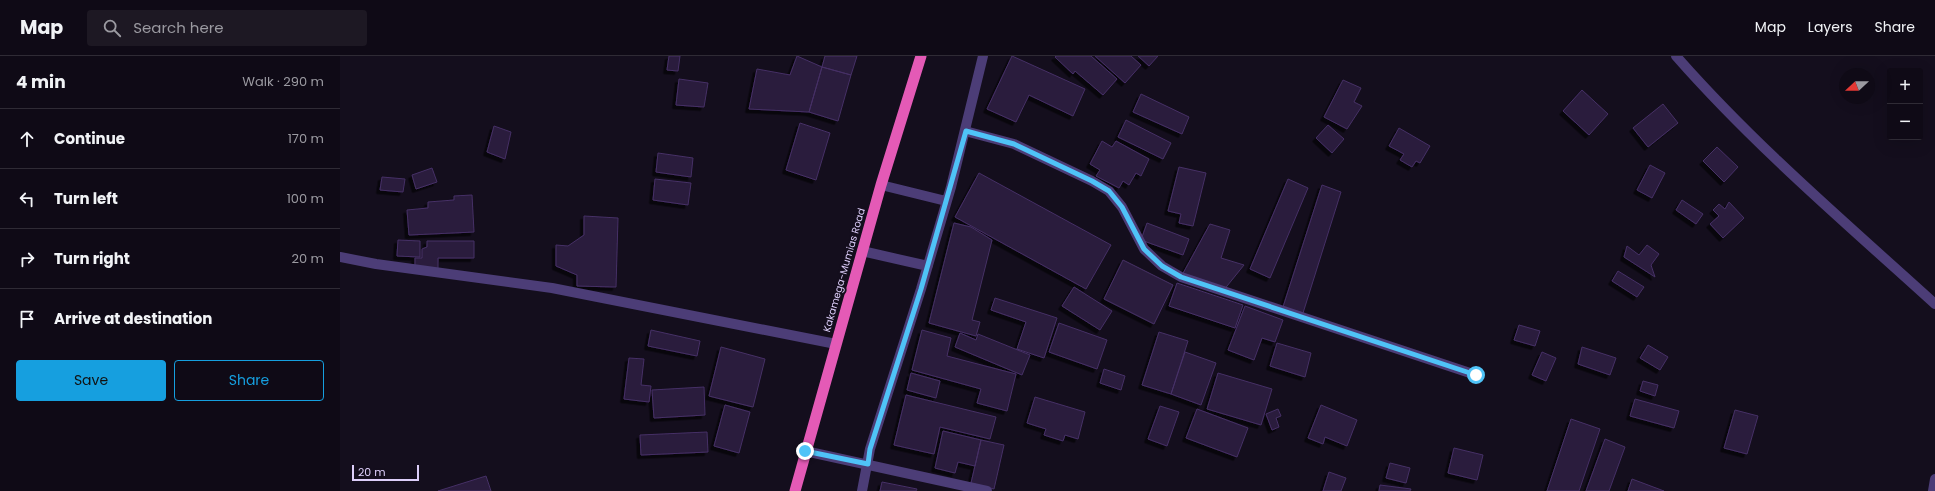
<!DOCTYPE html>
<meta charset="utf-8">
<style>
:root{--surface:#0f0a16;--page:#1d1823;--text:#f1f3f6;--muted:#9b9aa1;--line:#2f2b35;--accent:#169fdf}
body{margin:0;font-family:Poppins,sans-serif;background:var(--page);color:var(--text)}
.controls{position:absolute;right:12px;top:12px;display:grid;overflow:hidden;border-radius:4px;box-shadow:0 4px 16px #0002}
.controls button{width:36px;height:36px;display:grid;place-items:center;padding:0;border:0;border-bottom:1px solid var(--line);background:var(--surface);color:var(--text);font:20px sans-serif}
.compass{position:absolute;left:1499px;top:12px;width:36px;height:36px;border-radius:50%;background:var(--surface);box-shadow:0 4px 16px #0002;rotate:248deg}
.scale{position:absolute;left:12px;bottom:10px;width:67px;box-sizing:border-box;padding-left:4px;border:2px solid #ddcefa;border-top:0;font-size:11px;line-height:14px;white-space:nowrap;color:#ddcefa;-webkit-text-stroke:3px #140e1d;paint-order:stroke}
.stop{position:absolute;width:12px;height:12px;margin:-9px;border:3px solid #4fc3f7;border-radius:50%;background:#fff}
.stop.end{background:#4fc3f7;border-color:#fff;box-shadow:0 1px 4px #0008}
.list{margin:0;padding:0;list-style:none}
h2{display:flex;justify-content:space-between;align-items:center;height:52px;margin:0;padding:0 16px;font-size:17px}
h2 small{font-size:13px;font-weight:400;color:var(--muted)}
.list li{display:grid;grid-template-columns:26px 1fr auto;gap:12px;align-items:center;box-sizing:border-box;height:60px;padding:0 16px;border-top:1px solid var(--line)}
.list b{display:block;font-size:15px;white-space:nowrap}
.list em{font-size:13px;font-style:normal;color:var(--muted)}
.actions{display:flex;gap:8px;padding:12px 16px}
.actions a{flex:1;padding:9px 0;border:1px solid var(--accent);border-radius:4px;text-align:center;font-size:14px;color:var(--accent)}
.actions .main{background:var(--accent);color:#111}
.icon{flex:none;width:22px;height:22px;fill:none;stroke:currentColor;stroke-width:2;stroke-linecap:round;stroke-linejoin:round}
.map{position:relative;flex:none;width:1595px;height:435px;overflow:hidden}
header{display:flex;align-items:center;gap:24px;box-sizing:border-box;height:56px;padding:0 20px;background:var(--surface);border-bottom:1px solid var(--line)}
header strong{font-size:19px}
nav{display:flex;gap:22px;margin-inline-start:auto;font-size:14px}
.search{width:280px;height:36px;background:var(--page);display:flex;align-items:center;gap:10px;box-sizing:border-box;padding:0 14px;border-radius:4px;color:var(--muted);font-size:15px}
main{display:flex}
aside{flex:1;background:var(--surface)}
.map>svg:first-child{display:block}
.building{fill:#291c3c;stroke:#463066;filter:url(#shadow)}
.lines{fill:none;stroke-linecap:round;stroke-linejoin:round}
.service{stroke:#4c3d77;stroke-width:10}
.minor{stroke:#4c3d77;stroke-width:10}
.trunk{stroke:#e45ab6;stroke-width:11}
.route{stroke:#4fc3f7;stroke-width:5}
.labels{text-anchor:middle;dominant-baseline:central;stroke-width:4;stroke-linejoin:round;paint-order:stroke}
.street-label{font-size:10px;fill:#ddcefa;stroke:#140e1d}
</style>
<header>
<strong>Map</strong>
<div class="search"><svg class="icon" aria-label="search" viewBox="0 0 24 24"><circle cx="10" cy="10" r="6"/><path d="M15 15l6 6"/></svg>Search here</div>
<nav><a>Map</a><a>Layers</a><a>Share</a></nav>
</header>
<main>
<aside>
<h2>4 min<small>Walk · 290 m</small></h2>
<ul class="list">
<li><svg class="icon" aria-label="ahead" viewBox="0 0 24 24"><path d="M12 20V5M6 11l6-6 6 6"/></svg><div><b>Continue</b></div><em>170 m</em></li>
<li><svg class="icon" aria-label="left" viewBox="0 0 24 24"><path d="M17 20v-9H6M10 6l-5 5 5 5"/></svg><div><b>Turn left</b></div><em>100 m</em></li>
<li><svg class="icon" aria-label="right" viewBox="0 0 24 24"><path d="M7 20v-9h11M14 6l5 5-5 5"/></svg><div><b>Turn right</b></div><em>20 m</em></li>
<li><svg class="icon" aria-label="arrive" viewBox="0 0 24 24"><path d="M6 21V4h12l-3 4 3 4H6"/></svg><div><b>Arrive at destination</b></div></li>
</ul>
<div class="actions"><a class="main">Save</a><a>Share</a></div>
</aside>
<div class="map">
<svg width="1595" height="435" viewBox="0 0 1595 435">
<defs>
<filter id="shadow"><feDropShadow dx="-3.5" dy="3.5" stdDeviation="0" flood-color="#0009"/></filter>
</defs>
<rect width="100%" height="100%" fill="#140e1d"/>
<!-- building -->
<path class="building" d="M 329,0 L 340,0 L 338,15 L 327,14 Z
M 457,0 L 482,11 L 469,56 L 409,53 L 417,13 L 450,19 Z
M 485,0 L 517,0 L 511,19 L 482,11 Z
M 672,0 L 745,33 L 733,60 L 689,39 L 676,66 L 647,53 Z
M 716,0 L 751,0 L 777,23 L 763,39 L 735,15 L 733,18 L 715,1 Z
M 755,0 L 791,0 L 801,9 L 785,27 Z
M 798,0 L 818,0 L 809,10 Z
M 482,11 L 511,19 L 498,65 L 469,56 Z
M 339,23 L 368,27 L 364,51 L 336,49 Z
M 1003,24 L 1021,32 L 1014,46 L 1022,50 L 1007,73 L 984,61 Z
M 1242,34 L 1268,58 L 1249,79 L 1223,55 Z
M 801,38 L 849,61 L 842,78 L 793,56 Z
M 1323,48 L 1338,67 L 1308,91 L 1293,72 Z
M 786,64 L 831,87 L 823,103 L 778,81 Z
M 460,67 L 490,77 L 476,124 L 446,114 Z
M 988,69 L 1004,83 L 992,97 L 976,82 Z
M 154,70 L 171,76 L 165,103 L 147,96 Z
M 1059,72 L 1090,90 L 1080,107 L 1076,105 L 1072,111 L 1060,104 L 1064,98 L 1049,90 Z
M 762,85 L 772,91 L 776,85 L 809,103 L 801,120 L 796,117 L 789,129 L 783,125 L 779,132 L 756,120 L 760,114 L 750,108 Z
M 1377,91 L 1398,111 L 1384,126 L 1363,105 Z
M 318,97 L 353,102 L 351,121 L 316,116 Z
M 1310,109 L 1325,117 L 1312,142 L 1297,134 Z
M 839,111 L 866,117 L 853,170 L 839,167 L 841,158 L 828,155 Z
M 92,112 L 97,126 L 76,133 L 72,119 Z
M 639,117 L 771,189 L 746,233 L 615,161 Z
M 42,121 L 65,123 L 63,136 L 40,134 Z
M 315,123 L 351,127 L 348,149 L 313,144 Z
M 948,123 L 968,132 L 930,222 L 910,213 Z
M 982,129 L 1001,136 L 963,257 L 943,251 Z
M 132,139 L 134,176 L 69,179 L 67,154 L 88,152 L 88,146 L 114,144 L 114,140 Z
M 1342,144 L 1363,158 L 1356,168 L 1336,154 Z
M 1389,146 L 1404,162 L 1383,182 L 1370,168 L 1379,160 L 1373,154 L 1379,148 L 1385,153 Z
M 244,160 L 278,162 L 276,231 L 237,230 L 237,219 L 216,210 L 216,189 L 228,190 L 244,179 Z
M 614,167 L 631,171 L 652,184 L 632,264 L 640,266 L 636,280 L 589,267 Z
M 807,167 L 849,183 L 843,199 L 801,184 Z
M 870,168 L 890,174 L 881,202 L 904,209 L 883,235 L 841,221 Z
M 58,184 L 80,185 L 80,201 L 57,200 Z
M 87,185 L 134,185 L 134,202 L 98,202 L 98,213 L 75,213 L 75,202 L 82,202 L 82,193 L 87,191 Z
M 1307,189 L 1319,198 L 1311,209 L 1315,221 L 1284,201 L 1287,190 L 1299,199 Z
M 783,204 L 833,229 L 814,268 L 764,243 Z
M 1278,215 L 1304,231 L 1297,241 L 1272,225 Z
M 837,227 L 903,249 L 895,272 L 829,250 Z
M 734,231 L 772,255 L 760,274 L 722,250 Z
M 655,242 L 717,262 L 704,302 L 677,293 L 686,266 L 651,254 Z
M 905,250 L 943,264 L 935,286 L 922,282 L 914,304 L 888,294 Z
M 719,267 L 767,284 L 757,313 L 709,296 Z
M 1179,269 L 1200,275 L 1195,290 L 1174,284 Z
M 311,274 L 360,285 L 357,300 L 308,290 Z
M 582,274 L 611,282 L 607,300 L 676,318 L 667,355 L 637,347 L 641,333 L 572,314 Z
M 819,276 L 848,285 L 831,338 L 802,329 Z
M 620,277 L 636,284 L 638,278 L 690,299 L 682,319 L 615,291 Z
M 937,287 L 971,297 L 965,321 L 930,310 Z
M 1308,289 L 1328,301 L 1320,314 L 1300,302 Z
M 381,291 L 425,303 L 413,351 L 369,340 Z
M 1242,291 L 1276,302 L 1270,319 L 1238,308 Z
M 845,296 L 876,307 L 861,349 L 831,338 Z
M 1202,296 L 1216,302 L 1206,325 L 1192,319 Z
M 289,302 L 304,303 L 301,329 L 311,330 L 309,346 L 284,343 Z
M 764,313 L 785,320 L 781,334 L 760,327 Z
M 571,317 L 600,325 L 596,342 L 567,334 Z
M 878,317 L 932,333 L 921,369 L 867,353 Z
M 1303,325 L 1318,329 L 1315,340 L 1300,335 Z
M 364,331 L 365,359 L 314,362 L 312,334 Z
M 566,339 L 656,361 L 650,383 L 600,371 L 594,398 L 554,389 Z
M 695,341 L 745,356 L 738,383 L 725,379 L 723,385 L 704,379 L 706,373 L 687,367 Z
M 1295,343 L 1339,355 L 1334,372 L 1290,360 Z
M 385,349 L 410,356 L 399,397 L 374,390 Z
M 981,349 L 1017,364 L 1007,390 L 985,381 L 983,388 L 968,382 Z
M 820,350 L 839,356 L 827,390 L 808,383 Z
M 857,353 L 908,372 L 897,401 L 846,382 Z
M 938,353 L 941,360 L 936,362 L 939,371 L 932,374 L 926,358 Z
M 1395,354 L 1418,360 L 1407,398 L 1384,392 Z
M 1231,363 L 1260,373 L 1239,435 L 1207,435 Z
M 603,375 L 641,384 L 635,410 L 618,406 L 615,417 L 595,412 Z
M 367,376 L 368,396 L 301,399 L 300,379 Z
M 1265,383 L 1285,391 L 1269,435 L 1246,435 Z
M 641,384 L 664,389 L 654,433 L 631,427 Z
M 1114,392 L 1143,399 L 1137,424 L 1108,417 Z
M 1050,407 L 1070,412 L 1066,427 L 1046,422 Z
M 989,416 L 1006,422 L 1001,435 L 983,435 Z
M 146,420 L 151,435 L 98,435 Z
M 1292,423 L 1324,435 L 1288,435 Z
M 542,426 L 577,433 L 576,435 L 540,435 Z
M 1040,429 L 1071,433 L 1070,435 L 1039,435 Z"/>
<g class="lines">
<!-- service -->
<path class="service" d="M 541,129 L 606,145
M 522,195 L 588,210
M 522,435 L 530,393 L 581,233 L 611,131 L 643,0"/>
<!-- minor -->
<path class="minor" d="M 1336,0 C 1415,90 1507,168 1595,248
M 625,75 L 674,88 L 752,125 L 769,135 L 782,151 L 804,193 L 822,210 L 841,221 L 1136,319
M 0,201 L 36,208 L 212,232 L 496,288
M 465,395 L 647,435
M 1593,435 L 1595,423"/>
<!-- trunk -->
<path class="trunk" d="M 455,435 L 541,129 L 581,0"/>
</g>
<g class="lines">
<!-- route -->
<path class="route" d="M 465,395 L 528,408 L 530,393 L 581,233 L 626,75 L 674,88 L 752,125 L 769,135 L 782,151 L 804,193 L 822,210 L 841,221 L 1136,319"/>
</g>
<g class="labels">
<!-- street labels -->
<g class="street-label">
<text transform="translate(504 214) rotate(-74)">Kakamega-Mumias Road</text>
</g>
</g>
</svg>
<div class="controls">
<button>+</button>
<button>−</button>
</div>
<svg class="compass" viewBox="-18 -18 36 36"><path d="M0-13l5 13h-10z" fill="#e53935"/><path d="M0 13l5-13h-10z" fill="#9b9aa1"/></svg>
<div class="scale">20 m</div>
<div class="stop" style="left:1136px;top:319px"></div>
<div class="stop end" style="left:465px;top:395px"></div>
</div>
</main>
